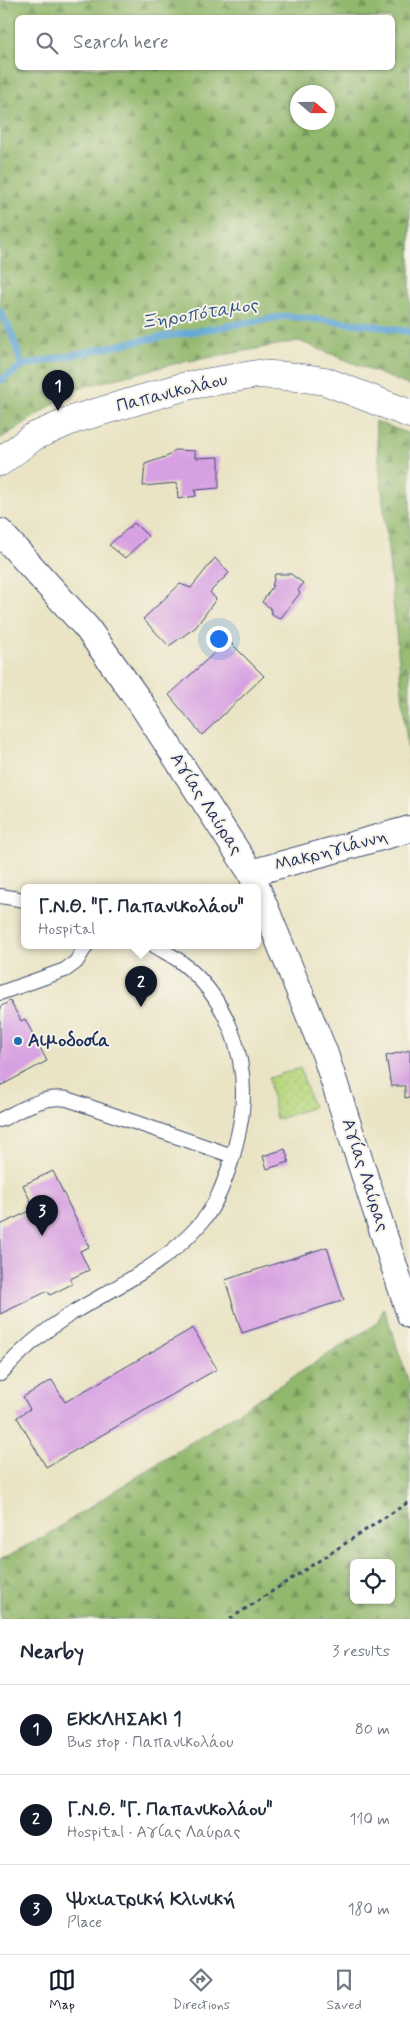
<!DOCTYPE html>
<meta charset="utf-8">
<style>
:root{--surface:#fff;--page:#f6f6f7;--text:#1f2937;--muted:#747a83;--line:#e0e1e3;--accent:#111827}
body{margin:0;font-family:Mynerve,sans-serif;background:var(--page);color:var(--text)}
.controls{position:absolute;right:15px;bottom:15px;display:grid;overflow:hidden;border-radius:8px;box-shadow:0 1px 4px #0004}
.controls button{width:45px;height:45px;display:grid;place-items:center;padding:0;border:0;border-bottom:1px solid var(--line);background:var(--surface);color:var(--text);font:25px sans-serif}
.compass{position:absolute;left:290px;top:85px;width:45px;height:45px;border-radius:50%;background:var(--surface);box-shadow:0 1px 4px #0004;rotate:110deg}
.you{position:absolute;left:218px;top:638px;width:18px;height:18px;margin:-12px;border:4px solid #fff;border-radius:50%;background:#1a73e8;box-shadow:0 0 0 8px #1a73e833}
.badge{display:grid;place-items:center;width:32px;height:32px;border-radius:50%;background:var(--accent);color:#fff;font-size:16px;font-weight:700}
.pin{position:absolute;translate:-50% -41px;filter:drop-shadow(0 1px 2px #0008)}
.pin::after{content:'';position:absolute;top:26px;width:18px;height:15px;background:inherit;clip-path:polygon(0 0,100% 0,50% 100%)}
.popup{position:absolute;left:21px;top:884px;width:240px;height:65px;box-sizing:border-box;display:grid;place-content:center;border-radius:8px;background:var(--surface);filter:drop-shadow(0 1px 4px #0005);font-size:16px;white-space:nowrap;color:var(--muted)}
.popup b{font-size:19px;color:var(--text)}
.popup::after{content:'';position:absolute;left:50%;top:100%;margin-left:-10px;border:10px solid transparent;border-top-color:var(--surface)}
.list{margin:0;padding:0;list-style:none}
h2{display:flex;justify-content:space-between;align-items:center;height:65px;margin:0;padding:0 20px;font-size:21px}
h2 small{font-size:16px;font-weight:400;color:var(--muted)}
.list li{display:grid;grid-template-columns:32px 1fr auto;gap:15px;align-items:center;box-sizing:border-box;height:90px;padding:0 20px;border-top:1px solid var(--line)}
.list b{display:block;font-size:19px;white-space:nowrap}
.list p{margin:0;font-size:16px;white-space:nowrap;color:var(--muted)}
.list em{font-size:16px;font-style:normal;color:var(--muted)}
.icon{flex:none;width:28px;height:28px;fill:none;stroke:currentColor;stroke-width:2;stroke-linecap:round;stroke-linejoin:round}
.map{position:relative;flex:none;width:410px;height:1619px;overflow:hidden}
.search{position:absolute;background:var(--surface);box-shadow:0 1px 4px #0004;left:15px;right:15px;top:15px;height:55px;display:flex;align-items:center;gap:12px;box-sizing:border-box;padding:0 18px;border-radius:8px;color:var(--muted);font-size:19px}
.sheet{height:335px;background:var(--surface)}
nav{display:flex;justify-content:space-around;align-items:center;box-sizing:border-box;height:70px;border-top:1px solid var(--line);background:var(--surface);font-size:14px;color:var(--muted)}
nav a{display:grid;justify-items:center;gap:2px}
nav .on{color:var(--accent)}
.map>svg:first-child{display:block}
.forest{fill:url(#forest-firs);stroke:#567466;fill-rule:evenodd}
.garden{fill:url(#garden-dots);stroke:#6a836e}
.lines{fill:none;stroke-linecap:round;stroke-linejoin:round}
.stream{stroke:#5fa5d5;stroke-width:7}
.building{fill:#d7a0e2}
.service-casing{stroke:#3a4a6d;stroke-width:16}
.minor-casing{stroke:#3a4a6d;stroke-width:28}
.secondary-casing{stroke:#3a4a6d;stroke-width:29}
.path{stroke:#3a4a6d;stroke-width:3;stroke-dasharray:4 4;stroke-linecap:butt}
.service{stroke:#fff;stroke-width:14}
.minor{stroke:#fff;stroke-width:26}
.secondary{stroke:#fff;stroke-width:28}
.poi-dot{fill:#1f6fb2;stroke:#f7f3e8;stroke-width:2}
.labels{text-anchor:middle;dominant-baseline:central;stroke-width:4;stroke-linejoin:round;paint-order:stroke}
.street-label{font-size:18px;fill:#1b2f5e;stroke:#f7f3e8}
.poi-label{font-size:18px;font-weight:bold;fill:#1b2f5e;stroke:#f7f3e8;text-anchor:start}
.water-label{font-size:19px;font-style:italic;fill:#335888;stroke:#f7f3e8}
</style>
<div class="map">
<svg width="410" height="1619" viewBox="0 0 410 1619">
<defs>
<pattern id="forest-firs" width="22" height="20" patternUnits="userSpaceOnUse" patternTransform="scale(1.25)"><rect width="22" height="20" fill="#92b86d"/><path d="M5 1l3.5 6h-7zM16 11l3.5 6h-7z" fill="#76965d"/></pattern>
<pattern id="garden-dots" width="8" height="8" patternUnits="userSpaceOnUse" patternTransform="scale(1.25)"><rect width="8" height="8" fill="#b8d77e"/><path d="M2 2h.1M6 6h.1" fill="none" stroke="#9eb96f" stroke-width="1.8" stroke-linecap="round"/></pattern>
</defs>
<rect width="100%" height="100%" fill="#f7f3e8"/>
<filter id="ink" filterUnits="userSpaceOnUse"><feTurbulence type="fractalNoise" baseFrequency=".02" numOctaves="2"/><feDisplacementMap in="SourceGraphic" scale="10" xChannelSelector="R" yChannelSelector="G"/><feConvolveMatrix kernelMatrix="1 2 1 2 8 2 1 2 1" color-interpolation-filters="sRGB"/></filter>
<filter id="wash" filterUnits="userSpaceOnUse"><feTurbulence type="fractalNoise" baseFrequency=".0096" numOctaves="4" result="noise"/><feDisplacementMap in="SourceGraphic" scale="20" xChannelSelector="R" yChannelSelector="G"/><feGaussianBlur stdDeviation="1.12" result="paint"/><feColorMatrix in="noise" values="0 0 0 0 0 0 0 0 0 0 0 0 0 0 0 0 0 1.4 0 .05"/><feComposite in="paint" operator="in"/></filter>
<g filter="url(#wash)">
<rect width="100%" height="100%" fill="#eae4c5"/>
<!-- forest -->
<path class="forest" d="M 0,0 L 410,0 L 410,386 L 299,341 L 174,364 L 78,388 L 0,439 ZM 18,18 L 392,18 L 392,68 L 18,68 ZM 298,92 L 328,92 L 328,122 L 298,122 Z
M 375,421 L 410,434 L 410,773 Z
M 384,1308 L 410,1386 L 410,1619 L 0,1619 L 0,1560 L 48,1534 L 377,1323 ZM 354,1563 L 391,1563 L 391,1600 L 354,1600 Z"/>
<!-- garden -->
<path class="garden" d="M 300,1068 L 313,1107 L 276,1120 L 269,1078 Z"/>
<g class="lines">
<!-- stream -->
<path class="stream" d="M 0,311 L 11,332 L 22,366
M 0,381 L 22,366 L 133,342 L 286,316 L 370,325 L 410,332"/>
</g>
<g id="blocks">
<!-- building -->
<path class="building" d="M 175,450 L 195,451 L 195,458 L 219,457 L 219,488 L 195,490 L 196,496 L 178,499 L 177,483 L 143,486 L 145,464 L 168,456 Z
M 134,523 L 148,536 L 125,558 L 109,545 Z
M 215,558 L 229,573 L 210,592 L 216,599 L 196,627 L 169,646 L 143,619 L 180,584 L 191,588 Z
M 275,574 L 291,574 L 303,583 L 298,591 L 300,593 L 280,619 L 272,615 L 270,608 L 262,602 L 272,587 Z
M 228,640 L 264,676 L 202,735 L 169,695 Z
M 10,1001 L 21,1021 L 25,1019 L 47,1061 L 0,1086 L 0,1007 Z
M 410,1050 L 410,1097 L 405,1098 L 405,1086 L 391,1086 L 386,1056 Z
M 285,1149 L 289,1162 L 267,1169 L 263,1156 Z
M 53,1171 L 89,1247 L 80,1251 L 89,1270 L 70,1279 L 72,1284 L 50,1295 L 48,1291 L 0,1314 L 0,1225 L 34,1209 L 23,1185 Z
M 327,1247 L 344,1300 L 242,1333 L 225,1280 Z
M 193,1328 L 217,1369 L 46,1467 L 17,1417 L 30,1409 L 23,1397 L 52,1380 L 65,1402 Z"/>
</g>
</g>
<g filter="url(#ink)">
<use href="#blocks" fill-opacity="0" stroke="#3a4a6d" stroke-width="1"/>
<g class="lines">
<defs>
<path id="service" d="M 0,896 L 25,900
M 155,946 C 163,951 173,956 181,962 C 226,997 248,1055 242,1111 C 241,1126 236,1142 233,1156
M 0,993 L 65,970 L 76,962 L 86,946
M 0,1120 C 21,1110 43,1095 67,1099 L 233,1156 C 225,1180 217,1205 200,1224 C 164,1266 112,1288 66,1317 C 41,1333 20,1352 0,1374"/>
<path id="minor" d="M 0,532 L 87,628 L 142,705 L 251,873 L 325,1054 L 410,1315
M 251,873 L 410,829"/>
<path id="secondary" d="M 0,462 L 33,437 L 75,419 L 186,386 L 258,374 L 297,377 L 325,381 L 410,414"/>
</defs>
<!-- service casing -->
<use href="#service" class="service-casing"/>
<!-- minor casing -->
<use href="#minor" class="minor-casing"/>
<!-- secondary casing -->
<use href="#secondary" class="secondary-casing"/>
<!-- path -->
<path class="path" d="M 230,1619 L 410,1501"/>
<!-- service -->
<use href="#service" class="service"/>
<!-- minor -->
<use href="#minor" class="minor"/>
<!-- secondary -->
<use href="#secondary" class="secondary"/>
</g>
</g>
<!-- markers -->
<circle class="poi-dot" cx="18" cy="1041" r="5"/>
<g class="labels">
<!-- street labels -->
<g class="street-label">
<text transform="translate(172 393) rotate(-14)">Παπανικολάου</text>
<text transform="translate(206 804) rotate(57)">Αγίας Λαύρας</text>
<text transform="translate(331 851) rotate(-15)">Μακρηγιάννη</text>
<text transform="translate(365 1175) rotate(72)">Αγίας Λαύρας</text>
</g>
<!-- poi labels -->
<g class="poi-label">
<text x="28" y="1041">Αιμοδοσία</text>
</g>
<!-- water labels -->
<g class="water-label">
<text transform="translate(199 314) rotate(-9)">Ξηροπόταμος</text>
</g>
</g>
</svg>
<div class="controls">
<button><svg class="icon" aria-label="locate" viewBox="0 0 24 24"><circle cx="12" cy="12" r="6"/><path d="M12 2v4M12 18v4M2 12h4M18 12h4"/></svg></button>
</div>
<svg class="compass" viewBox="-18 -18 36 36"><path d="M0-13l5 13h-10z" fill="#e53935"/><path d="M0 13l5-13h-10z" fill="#747a83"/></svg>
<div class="you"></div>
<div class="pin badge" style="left:58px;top:411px">1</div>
<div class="pin badge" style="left:141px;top:1007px">2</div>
<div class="popup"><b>Γ.Ν.Θ. &quot;Γ. Παπανικολάου&quot;</b>Hospital</div>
<div class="pin badge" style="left:42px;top:1236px">3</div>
<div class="search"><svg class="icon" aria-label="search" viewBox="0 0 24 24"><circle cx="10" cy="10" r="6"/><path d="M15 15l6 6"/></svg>Search here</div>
</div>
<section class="sheet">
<h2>Nearby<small>3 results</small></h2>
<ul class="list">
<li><span class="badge">1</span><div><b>ΕΚΚΛΗΣΑΚΙ 1</b><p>Bus stop · Παπανικολάου</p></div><em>80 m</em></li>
<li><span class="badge">2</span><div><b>Γ.Ν.Θ. &quot;Γ. Παπανικολάου&quot;</b><p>Hospital · Αγίας Λαύρας</p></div><em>110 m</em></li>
<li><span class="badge">3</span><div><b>Ψυχιατρική Κλινική</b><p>Place</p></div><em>180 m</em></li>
</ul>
</section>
<nav>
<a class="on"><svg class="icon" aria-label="map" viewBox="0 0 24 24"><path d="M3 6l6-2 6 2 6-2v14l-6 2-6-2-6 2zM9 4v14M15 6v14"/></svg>Map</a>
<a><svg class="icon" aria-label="directions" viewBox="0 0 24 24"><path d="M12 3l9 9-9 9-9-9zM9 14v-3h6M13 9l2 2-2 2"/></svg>Directions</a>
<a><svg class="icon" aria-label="saved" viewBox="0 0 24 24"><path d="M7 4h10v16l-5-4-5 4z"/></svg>Saved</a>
</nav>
